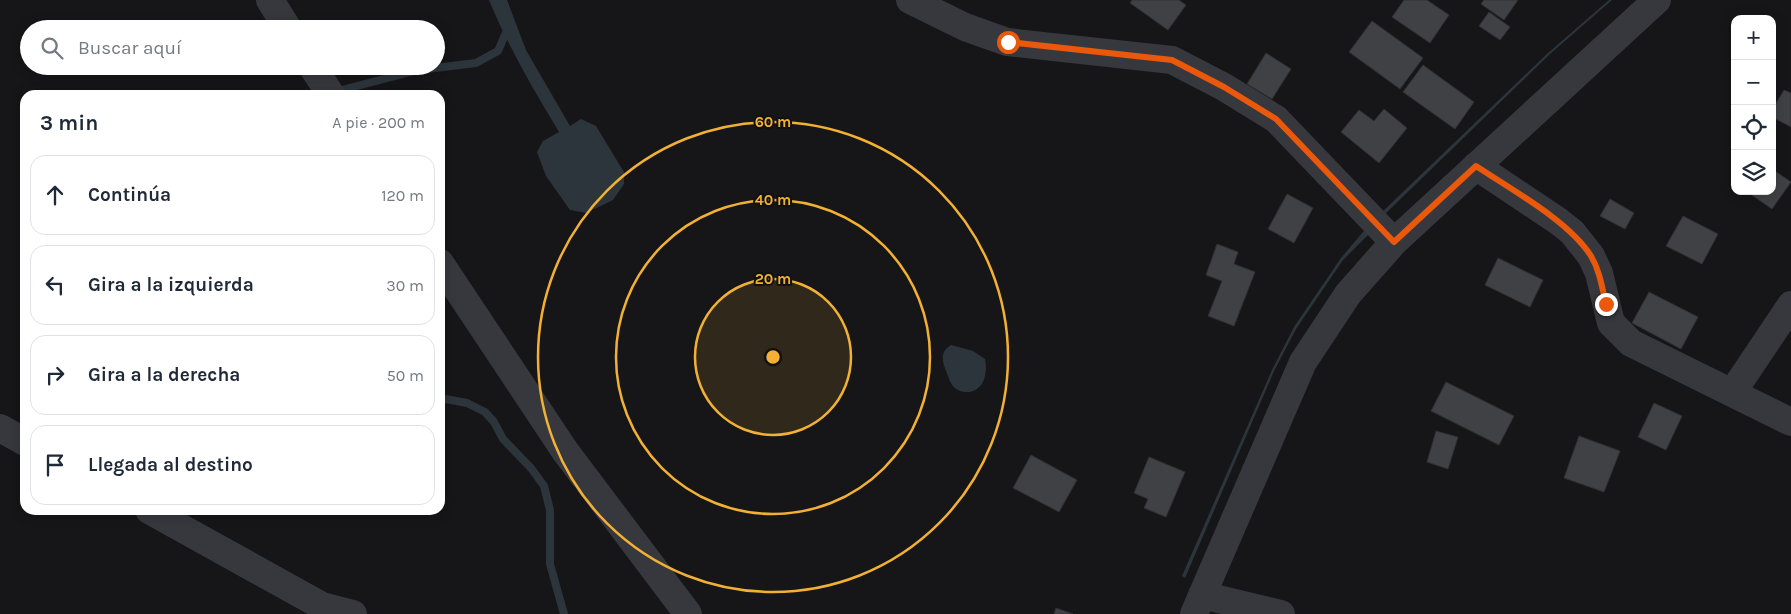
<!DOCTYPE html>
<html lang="es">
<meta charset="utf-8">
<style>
:root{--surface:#fff;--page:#f6f6f7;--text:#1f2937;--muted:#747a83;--line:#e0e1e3}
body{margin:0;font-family:Karla,sans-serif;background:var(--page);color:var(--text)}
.controls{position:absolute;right:15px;top:15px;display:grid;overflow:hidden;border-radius:10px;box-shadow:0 2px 12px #0003}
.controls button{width:45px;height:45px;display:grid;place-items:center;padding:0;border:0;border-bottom:1px solid var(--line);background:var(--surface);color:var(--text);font:25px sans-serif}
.stop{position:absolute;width:15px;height:15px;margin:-11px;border:4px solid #ea580c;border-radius:50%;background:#fff}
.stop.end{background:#ea580c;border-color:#fff;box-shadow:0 1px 5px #0008}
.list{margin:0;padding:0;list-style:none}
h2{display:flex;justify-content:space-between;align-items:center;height:65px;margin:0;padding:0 20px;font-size:21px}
h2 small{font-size:16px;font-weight:400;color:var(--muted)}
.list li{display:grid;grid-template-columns:32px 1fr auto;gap:15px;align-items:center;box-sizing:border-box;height:80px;margin:0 10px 10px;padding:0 10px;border:1px solid var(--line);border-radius:15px}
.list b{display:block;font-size:19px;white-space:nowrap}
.list em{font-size:16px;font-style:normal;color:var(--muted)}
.icon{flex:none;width:28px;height:28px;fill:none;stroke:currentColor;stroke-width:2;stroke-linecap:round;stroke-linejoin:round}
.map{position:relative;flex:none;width:1791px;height:614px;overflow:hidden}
.search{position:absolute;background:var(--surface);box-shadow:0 2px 12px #0003;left:20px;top:20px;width:425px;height:55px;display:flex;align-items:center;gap:12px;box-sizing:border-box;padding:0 18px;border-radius:28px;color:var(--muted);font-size:19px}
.panel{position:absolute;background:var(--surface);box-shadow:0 2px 12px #0003;left:20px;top:90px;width:425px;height:425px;border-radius:15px}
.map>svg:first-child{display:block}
.water{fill:#2c353c}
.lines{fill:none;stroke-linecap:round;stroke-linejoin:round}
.stream{stroke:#2c353c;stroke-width:8}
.building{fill:#404145;stroke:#303034}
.minor{stroke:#37383d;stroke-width:28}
.route{stroke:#ea580c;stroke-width:6}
.ring{fill:none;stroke:#f2b134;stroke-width:2.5}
.centre{fill:#f2b134;stroke:#111113;stroke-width:2.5}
.ring-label{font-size:15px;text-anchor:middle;font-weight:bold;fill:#f2b134;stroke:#111113;stroke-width:4;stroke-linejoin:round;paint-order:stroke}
</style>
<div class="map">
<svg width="1791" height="614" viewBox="0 0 1791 614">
<rect width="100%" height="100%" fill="#161618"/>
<!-- water -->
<path class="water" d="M 489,0 L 507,0 L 526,50 L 570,126 L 581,119 L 596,126 L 624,172 L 624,184 L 613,200 L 586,213 L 570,210 L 546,176 L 537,152 L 543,141 L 559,132 C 533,89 508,46 489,0 Z
M 1609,0 L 1612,0 L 1550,54 L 1382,217 L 1380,214 L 1548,53 Z
M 1368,226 L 1372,231 L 1343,260 L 1296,329 L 1274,371 L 1185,578 L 1182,576 L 1272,370 L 1294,327 L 1341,258 Z
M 951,345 L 973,351 L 985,359 C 988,373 984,392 967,392 C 962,392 956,390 953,386 C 951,384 949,379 948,376 C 943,363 938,353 951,345 Z"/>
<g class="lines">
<!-- stream -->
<path class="stream" d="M 334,92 L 418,70 L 476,63 L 498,51 L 508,28
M 440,398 L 467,403 L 485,412 L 494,422 L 503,439 L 531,468 L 544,486 L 550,510 L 550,564 L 564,614"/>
</g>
<!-- building -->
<path class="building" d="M 1132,0 L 1179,0 L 1186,5 L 1168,30 L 1130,3 Z
M 1404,0 L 1427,0 L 1449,15 L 1430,43 L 1392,17 Z
M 1484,0 L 1518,0 L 1504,20 L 1481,4 Z
M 1489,12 L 1510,27 L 1500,40 L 1479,26 Z
M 1372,21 L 1423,58 L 1400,89 L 1349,52 Z
M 1266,53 L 1291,69 L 1272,99 L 1247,84 Z
M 1423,65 L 1474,102 L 1455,129 L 1403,92 Z
M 1784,90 L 1791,93 L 1791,127 L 1772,117 L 1772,110 Z
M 1384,109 L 1407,128 L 1379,163 L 1341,132 L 1359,110 L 1374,121 Z
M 1772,169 L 1791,182 L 1772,209 L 1746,191 L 1772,191 Z
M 1287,194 L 1313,208 L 1294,243 L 1268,229 Z
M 1610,199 L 1634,213 L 1625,229 L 1600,216 Z
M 1683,216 L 1718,234 L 1702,264 L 1666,246 Z
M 1217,244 L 1238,252 L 1234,264 L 1255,272 L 1234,326 L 1208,316 L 1222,281 L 1206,275 Z
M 1498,258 L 1543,280 L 1530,307 L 1485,285 Z
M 1649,292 L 1698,317 L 1681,349 L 1632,323 Z
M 1446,382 L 1514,416 L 1499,445 L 1431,411 Z
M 1654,403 L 1682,416 L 1666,450 L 1638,437 Z
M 1436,431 L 1458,437 L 1448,469 L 1427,462 Z
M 1579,436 L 1620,451 L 1604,492 L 1564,478 Z
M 1031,455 L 1077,480 L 1059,512 L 1013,488 Z
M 1149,457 L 1185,472 L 1166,517 L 1144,508 L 1148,499 L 1134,493 Z
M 1056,608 L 1073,614 L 1054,614 Z"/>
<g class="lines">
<!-- minor -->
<path class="minor" d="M 270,0 L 288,29
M 910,0 L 965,27 L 1007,42 L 1172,60 L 1224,87 L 1276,119 L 1394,242
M 312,66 L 331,95
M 1476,166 L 1558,221 L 1572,232 L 1591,256 L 1599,273 L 1611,323 L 1631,343 L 1791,422
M 440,263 L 565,451 L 688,614
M 1732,393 L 1791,305
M 0,428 L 25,442
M 149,510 L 322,606 L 353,614
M 1202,595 L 1281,614
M 1194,614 L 1303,362 L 1348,294 L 1394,242 L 1657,0"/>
</g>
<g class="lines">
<!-- route -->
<path class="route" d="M 1008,42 L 1172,60 L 1224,87 L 1276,119 L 1394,242 L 1476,166 C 1512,190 1569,221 1591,256 C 1600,271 1602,288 1606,304"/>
</g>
<!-- distance rings -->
<circle cx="773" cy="357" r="78" fill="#f2b134" fill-opacity=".12"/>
<g class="ring">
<circle cx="773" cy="357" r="78"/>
<circle cx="773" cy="357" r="157"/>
<circle cx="773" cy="357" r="235"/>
</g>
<circle cx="773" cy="357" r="8" class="centre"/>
<g class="ring-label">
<text x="773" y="127">60 m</text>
<text x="773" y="205">40 m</text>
<text x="773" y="284">20 m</text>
</g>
</svg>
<div class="controls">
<button>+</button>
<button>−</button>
<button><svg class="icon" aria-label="locate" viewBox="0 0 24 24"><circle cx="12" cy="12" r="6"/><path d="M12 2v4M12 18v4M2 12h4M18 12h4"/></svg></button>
<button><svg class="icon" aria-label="layers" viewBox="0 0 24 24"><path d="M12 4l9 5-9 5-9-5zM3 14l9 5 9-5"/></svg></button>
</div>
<div class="stop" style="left:1008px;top:42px"></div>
<div class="stop end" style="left:1606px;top:304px"></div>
<div class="search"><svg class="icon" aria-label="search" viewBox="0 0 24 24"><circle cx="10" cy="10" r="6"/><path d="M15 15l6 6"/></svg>Buscar aquí</div>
<section class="panel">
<h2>3 min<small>A pie · 200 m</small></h2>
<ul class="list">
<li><svg class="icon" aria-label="ahead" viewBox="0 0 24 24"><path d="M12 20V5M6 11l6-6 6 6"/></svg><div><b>Continúa</b></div><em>120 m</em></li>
<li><svg class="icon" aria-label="left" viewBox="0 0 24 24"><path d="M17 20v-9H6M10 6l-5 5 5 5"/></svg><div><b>Gira a la izquierda</b></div><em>30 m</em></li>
<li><svg class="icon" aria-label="right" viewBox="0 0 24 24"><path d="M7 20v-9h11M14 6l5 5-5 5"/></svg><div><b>Gira a la derecha</b></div><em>50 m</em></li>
<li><svg class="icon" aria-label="arrive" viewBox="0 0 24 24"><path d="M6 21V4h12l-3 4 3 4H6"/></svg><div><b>Llegada al destino</b></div></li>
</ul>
</section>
</div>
